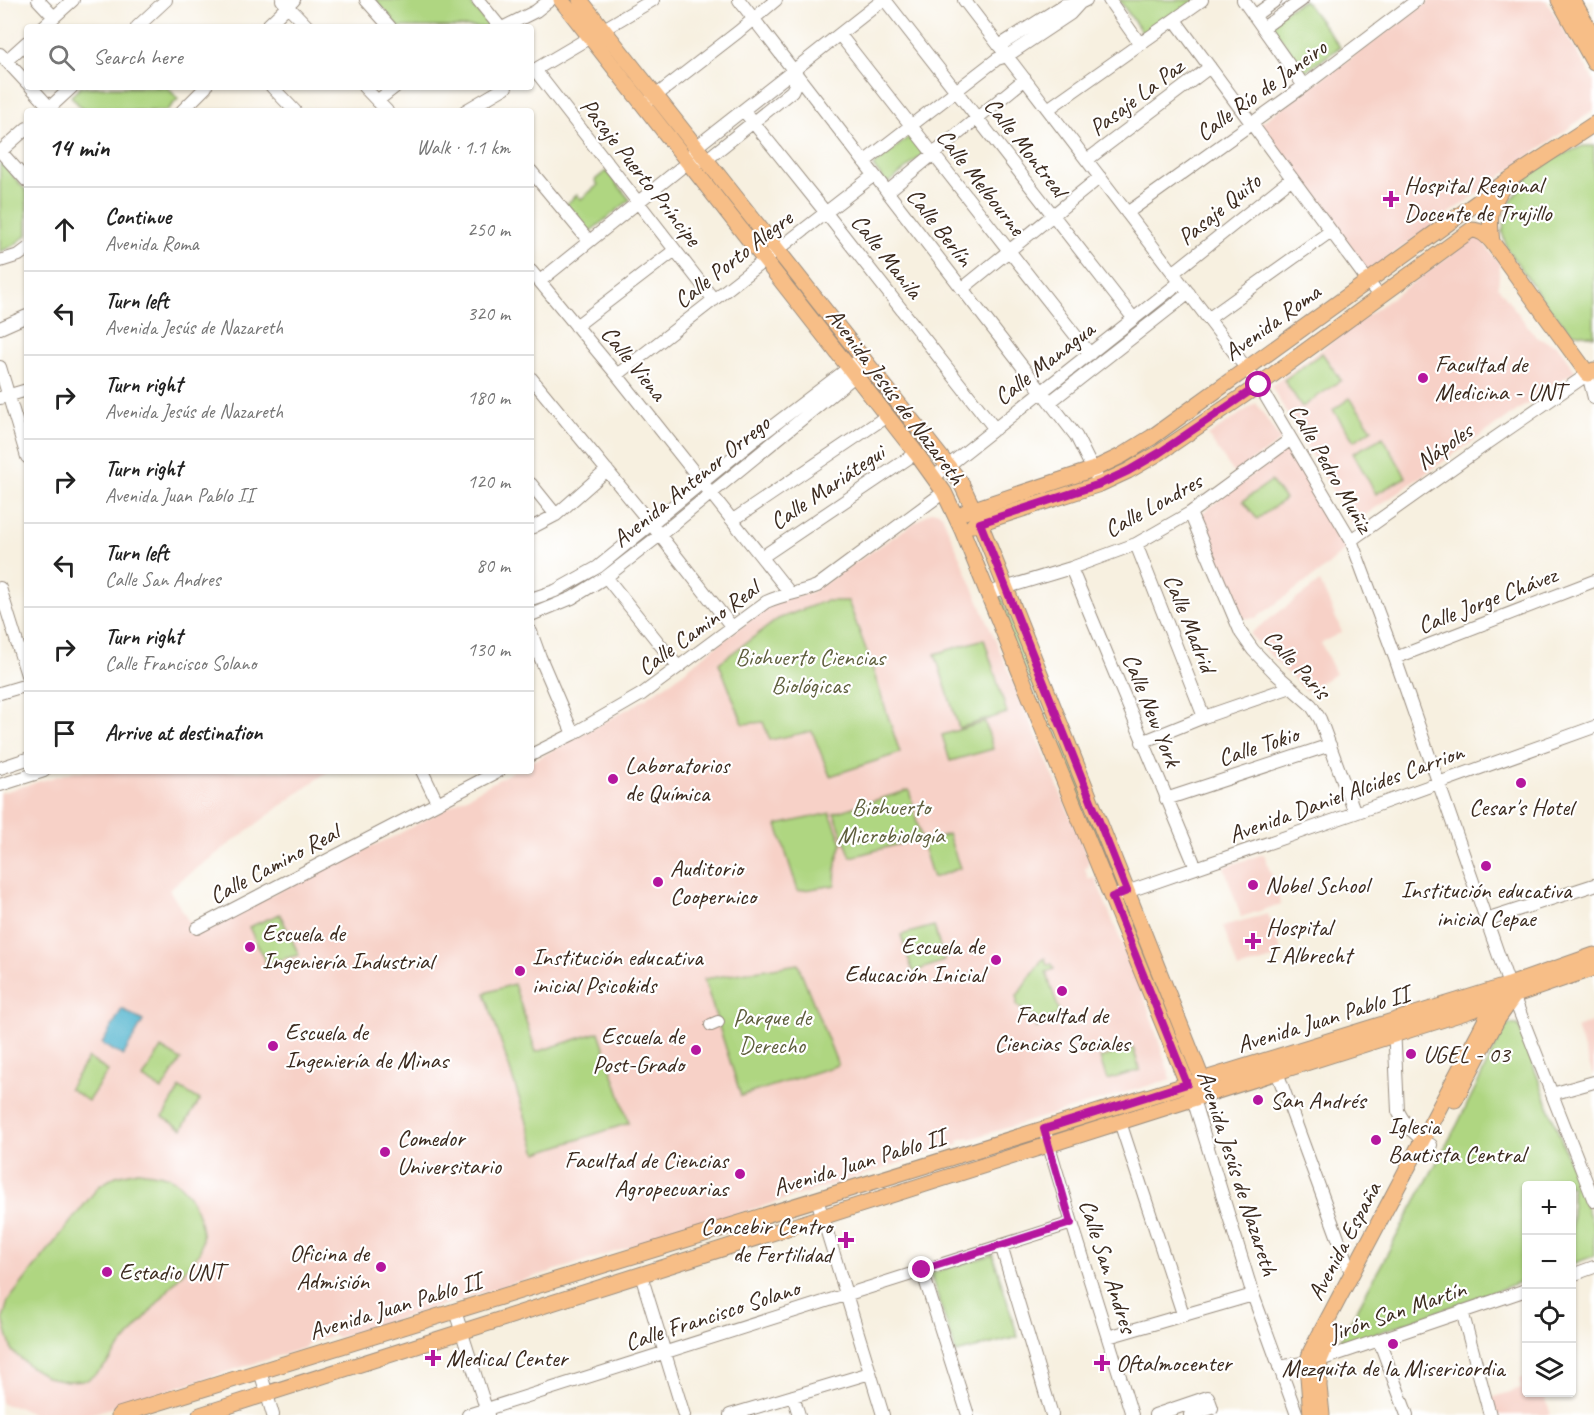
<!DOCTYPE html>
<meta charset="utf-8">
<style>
:root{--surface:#fff;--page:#f6f6f6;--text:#222;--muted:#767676;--line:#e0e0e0}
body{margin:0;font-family:Caveat,sans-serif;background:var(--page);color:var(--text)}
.controls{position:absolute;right:18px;bottom:18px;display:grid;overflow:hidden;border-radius:6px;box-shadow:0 2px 4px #0004}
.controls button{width:54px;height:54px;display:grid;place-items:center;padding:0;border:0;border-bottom:2px solid var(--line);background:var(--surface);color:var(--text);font:30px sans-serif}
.stop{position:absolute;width:18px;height:18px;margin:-14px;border:4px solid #b5179e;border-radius:50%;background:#fff}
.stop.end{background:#b5179e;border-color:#fff;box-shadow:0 2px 6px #0008}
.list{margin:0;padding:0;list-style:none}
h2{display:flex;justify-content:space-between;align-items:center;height:78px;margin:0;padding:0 24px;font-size:26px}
h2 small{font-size:20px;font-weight:400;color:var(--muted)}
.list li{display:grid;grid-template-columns:39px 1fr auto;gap:18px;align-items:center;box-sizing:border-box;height:84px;padding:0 24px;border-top:2px solid var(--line)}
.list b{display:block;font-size:22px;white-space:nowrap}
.list p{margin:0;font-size:20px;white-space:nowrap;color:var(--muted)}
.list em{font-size:20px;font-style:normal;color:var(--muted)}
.icon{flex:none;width:33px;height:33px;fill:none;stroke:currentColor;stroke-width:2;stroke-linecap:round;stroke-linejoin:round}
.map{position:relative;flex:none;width:1594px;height:1415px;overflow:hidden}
.search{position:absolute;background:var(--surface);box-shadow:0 2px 4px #0004;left:24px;top:24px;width:510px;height:66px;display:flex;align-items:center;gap:15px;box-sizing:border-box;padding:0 21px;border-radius:6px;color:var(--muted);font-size:22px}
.panel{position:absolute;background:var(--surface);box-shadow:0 2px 4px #0004;left:24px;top:108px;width:510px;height:666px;border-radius:6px}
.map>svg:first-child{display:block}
.built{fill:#f7d1c7}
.green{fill:#afd681;stroke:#758050;stroke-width:1.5}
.water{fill:#4eb2cd;stroke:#446e76;stroke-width:1.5}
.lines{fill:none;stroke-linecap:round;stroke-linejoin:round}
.minor-casing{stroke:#998d7f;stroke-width:14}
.major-casing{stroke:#998d7f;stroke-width:17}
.highway-casing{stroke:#998d7f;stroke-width:20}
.minor{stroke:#fff;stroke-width:12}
.major{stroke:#f7be87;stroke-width:15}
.highway{stroke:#f7be87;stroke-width:18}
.route{stroke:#b5179e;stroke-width:8}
.poi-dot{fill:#b5179e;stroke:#fff;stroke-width:2}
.labels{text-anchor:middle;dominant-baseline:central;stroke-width:4.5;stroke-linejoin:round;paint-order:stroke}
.street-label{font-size:24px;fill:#3b2a1e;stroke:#fff}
.poi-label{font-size:24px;fill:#3b2a1e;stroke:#fff;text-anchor:start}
.park-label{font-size:24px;fill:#5e5e3c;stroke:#fff}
</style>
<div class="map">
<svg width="1594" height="1415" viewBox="0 0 1594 1415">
<rect width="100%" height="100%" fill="#fff"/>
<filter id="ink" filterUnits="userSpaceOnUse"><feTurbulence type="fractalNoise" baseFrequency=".0167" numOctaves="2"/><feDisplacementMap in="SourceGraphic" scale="12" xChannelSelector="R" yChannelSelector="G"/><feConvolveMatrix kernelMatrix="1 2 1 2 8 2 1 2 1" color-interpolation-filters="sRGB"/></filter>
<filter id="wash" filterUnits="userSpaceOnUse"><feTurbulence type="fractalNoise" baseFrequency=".008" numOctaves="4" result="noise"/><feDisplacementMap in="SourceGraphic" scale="24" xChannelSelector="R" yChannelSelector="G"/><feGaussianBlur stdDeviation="1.35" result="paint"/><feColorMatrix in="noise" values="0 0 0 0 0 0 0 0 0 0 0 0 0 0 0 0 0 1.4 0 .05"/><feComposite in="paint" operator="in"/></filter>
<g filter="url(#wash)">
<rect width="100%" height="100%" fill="#f7f0e0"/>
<!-- built -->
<path class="built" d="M 1431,0 L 1546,0 L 1594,81 L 1594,110 L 1366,273 L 1258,125 Z
M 1478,235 L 1500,264 L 1498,287 L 1536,337 L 1558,346 L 1575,371 L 1352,524 L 1271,386 Z
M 1256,403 L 1281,441 L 1234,473 L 1208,436 Z
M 1291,445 L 1346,549 L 1320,572 L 1256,618 L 1242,618 L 1197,517 Z
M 932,511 L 937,511 L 942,515 L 1090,862 L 1087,863 L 1088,867 L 1085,868 L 1088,878 L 1091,878 L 1091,879 L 1095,878 L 1146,1002 L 1171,1079 L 970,1139 L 969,1137 L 958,1140 L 959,1144 L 854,1178 L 336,1338 L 334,1335 L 309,1342 L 304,1348 L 88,1415 L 35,1415 L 22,1408 L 2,1404 L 0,1398 L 0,793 L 75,771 L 328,771 L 169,889 L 195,932 L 356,853 L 395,836 L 514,771 L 531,771 L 531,762 L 637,704 L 673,680 L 775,600 L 810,593 Z
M 1320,582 L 1342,632 L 1321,643 L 1336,674 L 1305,690 L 1249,634 Z
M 1264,854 L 1281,904 L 1241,917 L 1224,867 Z
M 1268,914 L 1283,956 L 1238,969 L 1223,926 Z
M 1594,1021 L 1594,1074 L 1593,1074 L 1576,1028 Z
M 1526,1377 L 1526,1392 L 1544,1393 L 1551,1415 L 1497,1415 L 1491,1398 L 1521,1388 L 1519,1379 Z"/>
<!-- green -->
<path class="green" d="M 375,0 L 468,0 L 490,27 L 398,27 Z
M 1119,0 L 1201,0 L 1146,38 Z
M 1304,0 L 1340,47 L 1305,72 L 1268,20 Z
M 81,87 L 167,87 L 178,99 L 166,111 L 84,111 L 71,96 Z
M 910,136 L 924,154 L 887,184 L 873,166 Z
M 1583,146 L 1594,146 L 1594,336 L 1571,332 L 1545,303 L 1507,249 L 1502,232 L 1511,201 L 1529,176 L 1554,158 Z
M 2,163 L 27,192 L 27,235 L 14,245 L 0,252 L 0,165 Z
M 606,171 L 630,200 L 588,233 L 565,205 L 577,195 L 581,199 L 598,185 L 595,180 Z
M 1322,353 L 1341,380 L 1302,407 L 1284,380 Z
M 1350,398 L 1372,429 L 1354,441 L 1333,410 Z
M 1383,437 L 1406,477 L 1376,494 L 1353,453 Z
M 1271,481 L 1285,499 L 1257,519 L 1243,501 Z
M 1001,597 L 1121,879 L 1114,882 L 994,600 Z
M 825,601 L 848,601 L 868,655 L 900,753 L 830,776 L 812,731 L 770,740 L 763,722 L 743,724 L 719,663 L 778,619 Z
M 984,639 L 1007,713 L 959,728 L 935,654 Z
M 985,722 L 993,749 L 950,761 L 942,735 Z
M 909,790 L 921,838 L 851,857 L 834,813 Z
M 830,813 L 842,843 L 836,863 L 835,885 L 798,891 L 777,825 Z
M 948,834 L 960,868 L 933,878 L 922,843 Z
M 280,914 L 299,955 L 266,963 L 249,927 Z
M 934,926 L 944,961 L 913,972 L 901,935 Z
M 1045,958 L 1047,965 L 1052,964 L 1054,969 L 1046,972 L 1060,1013 L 1035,1029 L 1040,1021 L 1017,1006 L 1017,996 L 1041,961 Z
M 798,964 L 838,1065 L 741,1096 L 704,979 Z
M 514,984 L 536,1052 L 599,1032 L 629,1123 L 537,1153 L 485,993 Z
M 1507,1024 L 1518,1025 L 1594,1227 L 1594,1256 L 1572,1264 L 1572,1186 L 1526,1186 L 1526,1280 L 1336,1348 L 1457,1125 Z
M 161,1048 L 181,1060 L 162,1090 L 143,1078 Z
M 1133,1048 L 1140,1070 L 1107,1080 L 1100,1058 Z
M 88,1058 L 108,1071 L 88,1101 L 69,1088 Z
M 180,1088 L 200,1100 L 182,1129 L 163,1117 Z
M 138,1171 C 150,1173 163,1173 174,1180 C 190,1192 200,1213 202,1233 C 203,1239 201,1246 200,1252 L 102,1369 L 87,1380 L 67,1381 L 47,1377 L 29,1366 L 12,1351 L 3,1319 L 8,1301 L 99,1186 L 116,1176 Z
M 993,1255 L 1018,1337 L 956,1353 L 930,1273 Z"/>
<!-- water -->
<path class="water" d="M 122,1009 L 143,1021 L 123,1056 L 102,1044 Z"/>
</g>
<g filter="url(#ink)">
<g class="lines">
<defs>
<path id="minor" d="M 38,0 L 54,17
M 282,0 L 308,27
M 366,0 L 390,27
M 478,0 L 500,27
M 739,0 L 1076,436 L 1100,484
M 885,0 L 1134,319
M 964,0 L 1259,385 L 1351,540 L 1395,658 L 1509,985 L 1594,1201
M 1109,0 L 1140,44
M 1243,0 L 1304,86
M 1254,16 L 1276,0
M 1175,20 L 1379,296
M 43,27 L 73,0
M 137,27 L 166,0
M 266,27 L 294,0
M 504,27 L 536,11 L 550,0
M 1263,28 L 1302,0
M 840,35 L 1090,354
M 999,46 L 1064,5 L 1080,3
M 0,54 L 27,83
M 6,61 L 27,42
M 535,70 L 714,300
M 531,72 L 653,0
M 31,87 L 53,111
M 272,87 L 295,111
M 364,87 L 387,111
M 377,101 L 395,87
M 649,101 L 738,32 L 776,0
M 1048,109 L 1202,0
M 46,111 L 72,87
M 182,111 L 206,87
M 465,111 L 506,87
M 744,111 L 826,213 L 995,429
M 0,151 L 27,181
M 0,152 L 27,128
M 1087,160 L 1210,67
M 699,161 L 706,160 L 792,91 L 795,85 L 794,72
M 864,162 L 997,59 L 1007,56 L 1070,14 L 1080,3 L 1086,0
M 531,171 L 589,241
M 887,192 L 1025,79
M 1127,213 L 1304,86 L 1417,0
M 0,261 L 19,255 L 27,249
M 531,271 L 617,375 L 790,593
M 1173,273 L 1292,178
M 540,281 L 688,162 L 696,147 L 883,0
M 962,289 L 1100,177
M 1208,319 L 1331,231
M 576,326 L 675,250
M 0,328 L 27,316
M 0,367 L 27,457
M 617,375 L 874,175
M 531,378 L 651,524 L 732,627
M 0,398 L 27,390
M 1050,402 L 1189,293
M 934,477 L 1180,282
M 531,484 L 556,515
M 1190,513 L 1241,633 L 1253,650 L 1276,674 L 1311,705 L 1320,719 L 1355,813
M 733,520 L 887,416
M 531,528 L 556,515 L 607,470
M 1351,540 L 1479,449 L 1588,374 L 1594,398
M 1136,544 L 1204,717
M 762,557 L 916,453
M 1071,568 L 1196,868
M 606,577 L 678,667
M 0,588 L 27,675
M 988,593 L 1071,568 L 1136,544 L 1190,513 L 1291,439
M 531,599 L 555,591 L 598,567 L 753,441 L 863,357
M 531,615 L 572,598 L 606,577 L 660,535 L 868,365
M 531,632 L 540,657 L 573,734
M 1395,658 L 1594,581
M 0,693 L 27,685
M 1142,742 L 1204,717 L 1291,687
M 531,755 L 573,734 L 642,694 L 766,602 C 783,594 800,593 817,586 L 944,492
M 0,768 L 27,759
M 422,771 L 437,802
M 0,785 L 44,771
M 1166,799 L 1330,745
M 1112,897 L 1355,813 L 1594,727
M 1486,920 L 1594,885
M 197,928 L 499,771
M 711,1025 L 718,1022
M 1394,1026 L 1398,1111 C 1406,1127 1416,1136 1431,1145
M 1277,1072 L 1346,1260 L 1350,1270 L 1353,1272
M 1552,1094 L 1594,1082
M 1193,1099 L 1253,1295 L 1297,1415
M 1120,1122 L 1183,1314
M 1044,1129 L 1072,1223 L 1132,1415
M 817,1199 L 883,1415
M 1001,1245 L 1052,1415
M 922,1270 L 968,1415
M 641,1275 L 684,1415
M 1572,1275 L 1594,1267
M 455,1311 L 488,1415
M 1462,1311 L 1490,1415
M 1108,1337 L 1253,1295
M 1379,1340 L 1407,1415
M 1279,1367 L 1320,1360 L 1526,1290
M 260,1371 L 273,1415
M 793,1396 L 799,1415
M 468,1415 L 1072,1223
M 730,1415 L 870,1373
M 1155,1415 L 1208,1397 L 1212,1408 L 1190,1415"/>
<path id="major" d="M 561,0 L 916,453 L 944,492 L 962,530 L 1191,1093
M 580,0 L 948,466 L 961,483 L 980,523 L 1206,1089
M 1559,0 L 1594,63
M 1492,242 C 1489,219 1489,209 1502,188
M 965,512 L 1094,469 L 1121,456 L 1152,437 L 1504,183 L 1594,124
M 973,525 L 1100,484 L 1128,471 L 1159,453 L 1259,385 L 1471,230 C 1481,230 1486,235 1492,242 L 1588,374 L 1594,370
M 1455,1100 L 1497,1020 L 1514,996
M 119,1415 L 1509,985 L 1594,955
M 200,1415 L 1469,1011 L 1594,968
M 1311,1415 L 1307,1363 L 1311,1351 L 1485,1021 L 1497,1000
M 1322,1415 L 1319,1386 L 1320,1360 L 1331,1334"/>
<path id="highway" d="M 1571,0 L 1594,41"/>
</defs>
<!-- minor casing -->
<use href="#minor" class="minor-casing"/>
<!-- major casing -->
<use href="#major" class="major-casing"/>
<!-- highway casing -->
<use href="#highway" class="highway-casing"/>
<!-- minor -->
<use href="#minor" class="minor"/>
<!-- major -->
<use href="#major" class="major"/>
<!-- highway -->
<use href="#highway" class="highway"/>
</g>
</g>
<g class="lines" filter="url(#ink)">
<!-- route -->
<path class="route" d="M 922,1270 L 1071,1223 L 1044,1129 L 1187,1084 L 1112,897 L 1127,891 L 980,523 L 1100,484 L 1128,471 L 1159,453 L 1259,385"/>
</g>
<!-- markers -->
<g class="poi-dot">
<path d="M1388 190h6v6h6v6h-6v6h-6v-6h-6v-6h6z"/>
<circle cx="1423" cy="378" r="6"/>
<circle cx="613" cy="779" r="6"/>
<circle cx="1521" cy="783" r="6"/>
<circle cx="1486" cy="866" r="6"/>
<circle cx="658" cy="882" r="6"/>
<circle cx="1253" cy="885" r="6"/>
<path d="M1250 932h6v6h6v6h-6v6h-6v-6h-6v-6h6z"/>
<circle cx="250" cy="947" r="6"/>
<circle cx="996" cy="960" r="6"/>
<circle cx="520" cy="971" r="6"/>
<circle cx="1062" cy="991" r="6"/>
<circle cx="273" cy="1046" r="6"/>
<circle cx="696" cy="1050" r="6"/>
<circle cx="1411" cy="1054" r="6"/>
<circle cx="1258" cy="1100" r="6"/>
<circle cx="1376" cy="1140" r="6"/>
<circle cx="385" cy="1152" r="6"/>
<circle cx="740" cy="1174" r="6"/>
<path d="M843 1231h6v6h6v6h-6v6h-6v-6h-6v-6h6z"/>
<circle cx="381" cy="1267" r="6"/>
<circle cx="107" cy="1272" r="6"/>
<circle cx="1393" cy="1344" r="6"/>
<path d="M430 1349h6v6h6v6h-6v6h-6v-6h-6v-6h6z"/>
<path d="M1099 1354h6v6h6v6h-6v6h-6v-6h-6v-6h6z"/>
</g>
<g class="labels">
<!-- street labels -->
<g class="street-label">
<text transform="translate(1261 90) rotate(-36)">Calle Río de Janeiro</text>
<text transform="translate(1136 97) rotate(-37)">Pasaje La Paz</text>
<text transform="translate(1026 147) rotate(52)">Calle Montreal</text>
<text transform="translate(641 172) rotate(52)">Pasaje Puerto Príncipe</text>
<text transform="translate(981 182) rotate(52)">Calle Melbourne</text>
<text transform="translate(1219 209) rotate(-39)">Pasaje Quito</text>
<text transform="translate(940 227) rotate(52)">Calle Berlín</text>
<text transform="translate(887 256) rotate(52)">Calle Manila</text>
<text transform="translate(733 259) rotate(-38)">Calle Porto Alegre</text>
<text transform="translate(1272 322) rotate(-36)">Avenida Roma</text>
<text transform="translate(634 363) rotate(51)">Calle Viena</text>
<text transform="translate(1044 363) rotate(-38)">Calle Managua</text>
<text transform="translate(896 396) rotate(53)">Avenida Jesús de Nazareth</text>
<text transform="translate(1444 446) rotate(-35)">Nápoles</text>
<text transform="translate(1331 468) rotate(60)">Calle Pedro Muñiz</text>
<text transform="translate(691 481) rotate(-39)">Avenida Antenor Orrego</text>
<text transform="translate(827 487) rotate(-34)">Calle Mariátegui</text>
<text transform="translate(1153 505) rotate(-29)">Calle Londres</text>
<text transform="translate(1487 600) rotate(-21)">Calle Jorge Chávez</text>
<text transform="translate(1190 623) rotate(68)">Calle Madrid</text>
<text transform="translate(698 628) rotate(-36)">Calle Camino Real</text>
<text transform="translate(1297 664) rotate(47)">Calle Paris</text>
<text transform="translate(1152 710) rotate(68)">Calle New York</text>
<text transform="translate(1258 746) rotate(-18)">Calle Tokio</text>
<text transform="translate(1346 793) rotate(-20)">Avenida Daniel Alcides Carrion</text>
<text transform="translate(274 864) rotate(-28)">Calle Camino Real</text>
<text transform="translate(1323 1019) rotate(-17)">Avenida Juan Pablo II</text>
<text transform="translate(859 1162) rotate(-17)">Avenida Juan Pablo II</text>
<text transform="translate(1238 1173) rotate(72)">Avenida Jesús de Nazareth</text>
<text transform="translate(1344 1241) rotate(-62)">Avenida España</text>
<text transform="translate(1108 1266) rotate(72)">Calle San Andres</text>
<text transform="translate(395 1306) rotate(-17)">Avenida Juan Pablo II</text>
<text transform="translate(1397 1311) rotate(-19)">Jirón San Martín</text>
<text transform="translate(712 1315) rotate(-18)">Calle Francisco Solano</text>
</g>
<!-- poi labels -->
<g class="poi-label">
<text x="1404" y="185">Hospital Regional<tspan x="1404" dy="28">Docente de Trujillo</tspan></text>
<text x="1435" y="364">Facultad de<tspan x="1435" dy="28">Medicina - UNT</tspan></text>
<text x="625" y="765">Laboratorios<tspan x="625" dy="28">de Química</tspan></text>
<text x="1521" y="807" text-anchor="middle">Cesar's Hotel</text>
<text x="670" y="868">Auditorio<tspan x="670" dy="28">Coopernico</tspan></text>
<text x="1265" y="885">Nobel School</text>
<text x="1486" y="890" text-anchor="middle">Institución educativa<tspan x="1486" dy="28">inicial Cepae</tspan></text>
<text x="1266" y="927">Hospital<tspan x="1266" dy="28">I Albrecht</tspan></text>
<text x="262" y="933">Escuela de<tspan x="262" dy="28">Ingeniería Industrial</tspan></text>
<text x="984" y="946" text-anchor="end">Escuela de<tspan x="984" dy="28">Educación Inicial</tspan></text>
<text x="532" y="957">Institución educativa<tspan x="532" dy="28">inicial Psicokids</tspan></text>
<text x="1062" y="1015" text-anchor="middle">Facultad de<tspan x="1062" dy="28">Ciencias Sociales</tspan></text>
<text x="285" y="1032">Escuela de<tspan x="285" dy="28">Ingeniería de Minas</tspan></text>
<text x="684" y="1036" text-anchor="end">Escuela de<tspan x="684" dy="28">Post-Grado</tspan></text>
<text x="1423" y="1054">UGEL - 03</text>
<text x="1270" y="1100">San Andrés</text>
<text x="1388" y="1126">Iglesia<tspan x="1388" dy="28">Bautista Central</tspan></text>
<text x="397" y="1138">Comedor<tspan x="397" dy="28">Universitario</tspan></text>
<text x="728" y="1160" text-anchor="end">Facultad de Ciencias<tspan x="728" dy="28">Agropecuarias</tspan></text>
<text x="832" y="1226" text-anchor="end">Concebir Centro<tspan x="832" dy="28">de Fertilidad</tspan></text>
<text x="369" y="1253" text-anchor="end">Oficina de<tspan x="369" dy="28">Admisión</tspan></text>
<text x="119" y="1272">Estadio UNT</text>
<text x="446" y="1358">Medical Center</text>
<text x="1116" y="1363">Oftalmocenter</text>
<text x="1393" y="1368" text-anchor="middle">Mezquita de la Misericordia</text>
</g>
<!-- park labels -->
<g class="park-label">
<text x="810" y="657">Biohuerto Ciencias<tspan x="810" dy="28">Biológicas</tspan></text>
<text x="891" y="807">Biohuerto<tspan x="891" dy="28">Microbiología</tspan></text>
<text x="772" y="1017">Parque de<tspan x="772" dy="28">Derecho</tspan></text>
</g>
</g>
</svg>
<div class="controls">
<button>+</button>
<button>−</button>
<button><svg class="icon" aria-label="locate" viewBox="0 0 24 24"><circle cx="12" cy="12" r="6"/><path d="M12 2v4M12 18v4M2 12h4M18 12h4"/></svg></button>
<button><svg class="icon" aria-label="layers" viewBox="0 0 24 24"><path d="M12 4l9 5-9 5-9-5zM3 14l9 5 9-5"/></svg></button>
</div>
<div class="stop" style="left:1259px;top:385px"></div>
<div class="stop end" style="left:922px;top:1270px"></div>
<div class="search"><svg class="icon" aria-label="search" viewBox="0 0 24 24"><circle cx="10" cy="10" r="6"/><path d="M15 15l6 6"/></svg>Search here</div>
<section class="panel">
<h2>14 min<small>Walk · 1.1 km</small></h2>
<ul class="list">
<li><svg class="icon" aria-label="ahead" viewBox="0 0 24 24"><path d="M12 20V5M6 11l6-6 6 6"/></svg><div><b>Continue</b><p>Avenida Roma</p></div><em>250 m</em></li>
<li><svg class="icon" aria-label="left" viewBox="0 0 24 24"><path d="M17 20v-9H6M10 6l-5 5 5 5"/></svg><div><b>Turn left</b><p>Avenida Jesús de Nazareth</p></div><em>320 m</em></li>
<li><svg class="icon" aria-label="right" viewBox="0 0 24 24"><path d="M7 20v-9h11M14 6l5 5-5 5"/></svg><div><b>Turn right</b><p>Avenida Jesús de Nazareth</p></div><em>180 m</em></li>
<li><svg class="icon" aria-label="right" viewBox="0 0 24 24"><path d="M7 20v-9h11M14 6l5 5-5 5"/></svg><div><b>Turn right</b><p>Avenida Juan Pablo II</p></div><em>120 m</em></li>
<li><svg class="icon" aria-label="left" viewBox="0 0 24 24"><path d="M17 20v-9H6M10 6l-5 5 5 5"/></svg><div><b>Turn left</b><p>Calle San Andres</p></div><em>80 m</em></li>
<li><svg class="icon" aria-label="right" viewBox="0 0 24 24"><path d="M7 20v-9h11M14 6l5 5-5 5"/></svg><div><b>Turn right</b><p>Calle Francisco Solano</p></div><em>130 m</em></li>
<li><svg class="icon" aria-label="arrive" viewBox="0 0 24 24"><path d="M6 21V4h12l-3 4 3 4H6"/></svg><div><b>Arrive at destination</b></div></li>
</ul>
</section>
</div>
